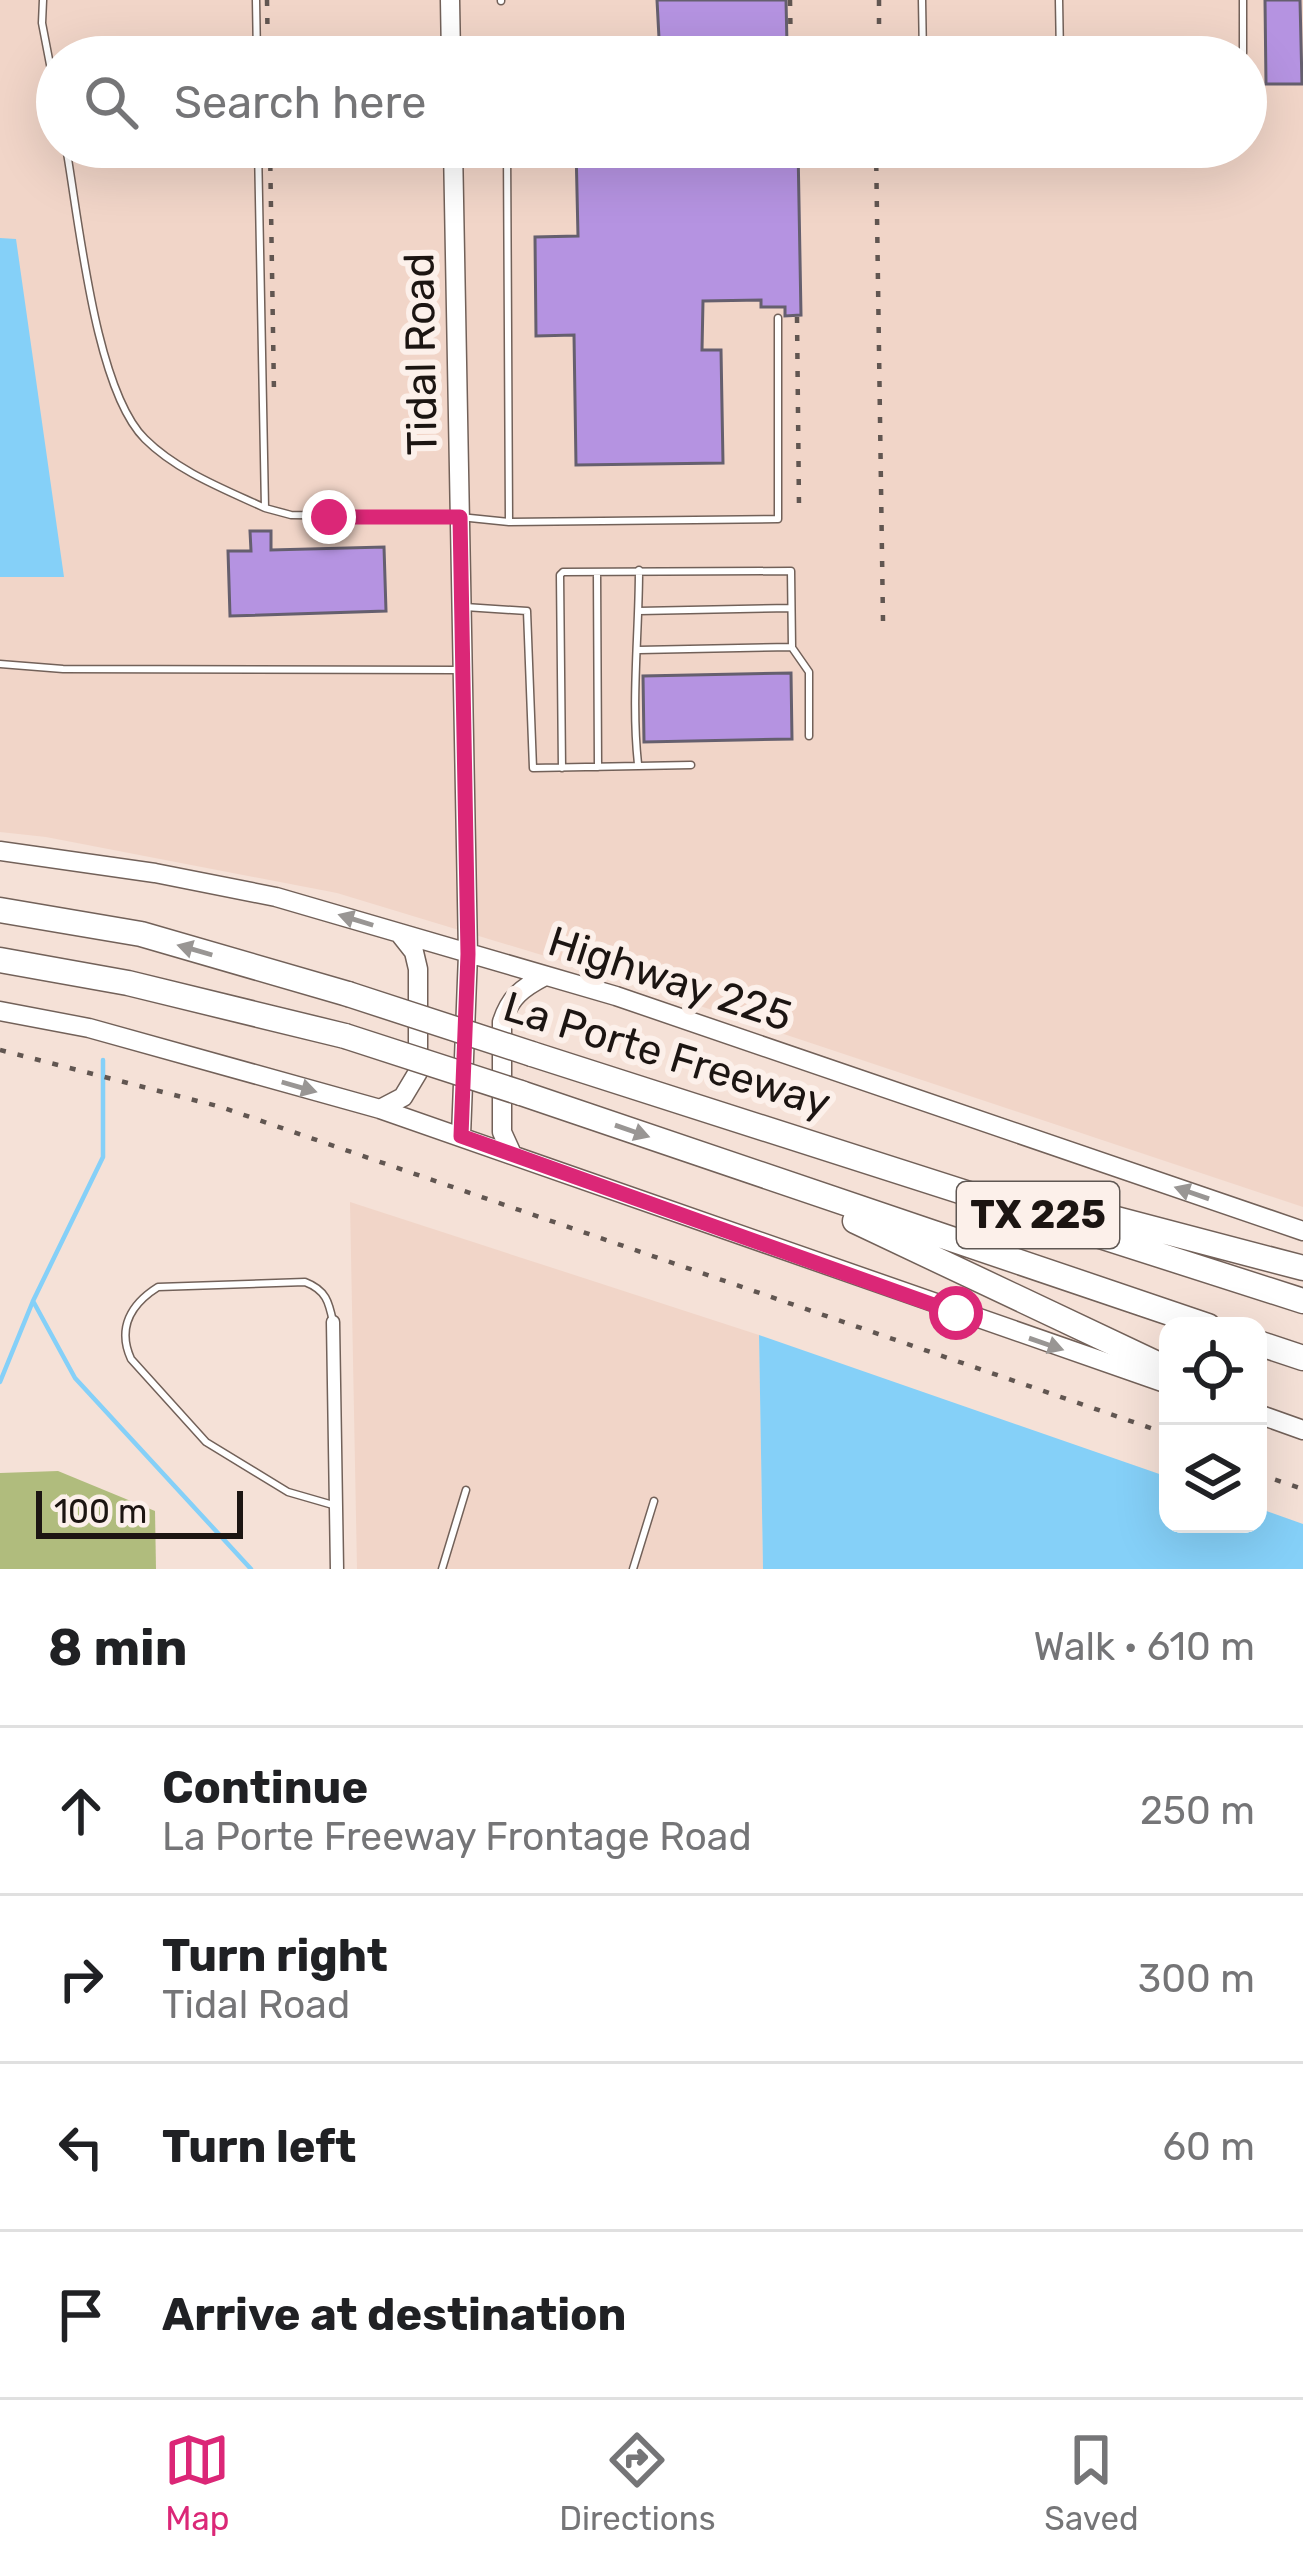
<!DOCTYPE html>
<meta charset="utf-8">
<style>
:root{--surface:#fff;--page:#f2f2f2;--text:#202124;--muted:#757577;--line:#e0e0e0;--accent:#db2777}
body{margin:0;font-family:Rubik,sans-serif;background:var(--page);color:var(--text)}
.controls{position:absolute;right:36px;bottom:36px;display:grid;overflow:hidden;border-radius:24px;box-shadow:0 12px 48px #0002}
.controls button{width:108px;height:108px;display:grid;place-items:center;padding:0;border:0;border-bottom:3px solid var(--line);background:var(--surface);color:var(--text);font:60px sans-serif}
.scale{position:absolute;left:36px;bottom:30px;width:207px;box-sizing:border-box;padding-left:12px;border:6px solid #1c1512;border-top:0;font-size:33px;line-height:42px;white-space:nowrap;color:#1c1512;-webkit-text-stroke:9px #fcf0ea;paint-order:stroke}
.stop{position:absolute;width:36px;height:36px;margin:-27px;border:9px solid #db2777;border-radius:50%;background:#fff}
.stop.end{background:#db2777;border-color:#fff;box-shadow:0 3px 12px #0008}
.list{margin:0;padding:0;list-style:none}
h2{display:flex;justify-content:space-between;align-items:center;height:156px;margin:0;padding:0 48px;font-size:51px}
h2 small{font-size:39px;font-weight:400;color:var(--muted)}
.list li{display:grid;grid-template-columns:78px 1fr auto;gap:36px;align-items:center;box-sizing:border-box;height:168px;padding:0 48px;border-top:3px solid var(--line)}
.list b{display:block;font-size:45px;white-space:nowrap}
.list p{margin:0;font-size:39px;white-space:nowrap;color:var(--muted)}
.list em{font-size:39px;font-style:normal;color:var(--muted)}
.icon{flex:none;width:66px;height:66px;fill:none;stroke:currentColor;stroke-width:2;stroke-linecap:round;stroke-linejoin:round}
.map{position:relative;flex:none;width:1303px;height:1569px;overflow:hidden}
.search{position:absolute;background:var(--surface);box-shadow:0 12px 48px #0002;left:36px;right:36px;top:36px;height:132px;display:flex;align-items:center;gap:30px;box-sizing:border-box;padding:0 42px;border-radius:66px;color:var(--muted);font-size:45px}
.sheet{height:828px;background:var(--surface)}
nav{display:flex;justify-content:space-around;align-items:center;box-sizing:border-box;height:168px;border-top:3px solid var(--line);background:var(--surface);font-size:33px;color:var(--muted)}
nav a{display:grid;justify-items:center;gap:6px}
nav .on{color:var(--accent)}
.map>svg:first-child{display:block}
.built{fill:#f1d5c8;fill-rule:evenodd}
.green{fill:#b0bc7d}
.water{fill:#85d0f8}
.lines{fill:none;stroke-linecap:round;stroke-linejoin:round}
.stream{stroke:#85d0f8;stroke-width:4.5}
.building{fill:#b593e1;stroke:#655f6e;stroke-width:3}
.lane-casing{stroke:#726159;stroke-width:9}
.street-casing{stroke:#726159;stroke-width:15}
.secondary-casing{stroke:#726159;stroke-width:21}
.highway-casing{stroke:#726159;stroke-width:27}
.lane{stroke:#fff;stroke-width:6}
.street{stroke:#fff;stroke-width:12}
.secondary{stroke:#fff;stroke-width:18}
.highway{stroke:#fff;stroke-width:24}
.rail{stroke:#615651;stroke-width:4.5;stroke-dasharray:6 12;stroke-linecap:butt}
.highway-bridge-casing{stroke:#726159;stroke-width:27;stroke-linecap:butt}
.highway-bridge{stroke:#fff;stroke-width:24}
.oneway{fill:#999694}
.route{stroke:#db2777;stroke-width:15}
.labels{text-anchor:middle;dominant-baseline:central;stroke-width:12;stroke-linejoin:round;paint-order:stroke}
.shield{fill:#fcf0ea;stroke:#5f5753;stroke-width:3}
.shield-label{font-size:39px;font-weight:bold;fill:#1c1512}
.street-label{font-size:42px;fill:#1c1512;stroke:#fcf0ea}
</style>
<div class="map">
<svg width="1303" height="1569" viewBox="0 0 1303 1569">
<rect width="100%" height="100%" fill="#f5e1d7"/>
<!-- built -->
<path class="built" d="M 0,0 L 1303,0 L 1303,1207 L 601,973 L 337,893 L 46,837 L 0,832 ZM 57,57 L 1246,57 L 1246,147 L 57,147 Z
M 350,1202 L 759,1335 L 763,1569 L 357,1569 Z"/>
<!-- green -->
<path class="green" d="M 58,1471 L 155,1511 L 156,1569 L 0,1569 L 0,1473 Z"/>
<!-- water -->
<path class="water" d="M 0,238 L 16,239 L 64,577 L 0,577 Z
M 759,1335 L 1168,1477 L 1168,1524 L 1258,1524 L 1258,1508 L 1303,1524 L 1303,1569 L 763,1569 Z"/>
<g class="lines">
<!-- stream -->
<path class="stream" d="M 33,1301 L 75,1378 L 251,1569
M 0,1382 L 33,1301 L 103,1157 L 103,1060"/>
</g>
<!-- building -->
<path class="building" d="M 657,0 L 786,0 L 787,45 L 695,46 L 695,57 L 660,57 Z
M 1265,0 L 1300,0 L 1302,84 L 1266,84 Z
M 576,147 L 798,147 L 801,315 L 785,316 L 785,307 L 761,307 L 761,300 L 703,301 L 702,350 L 721,350 L 723,463 L 576,465 L 574,335 L 536,336 L 535,237 L 578,236 Z
M 250,531 L 271,531 L 271,550 L 384,547 L 386,611 L 230,616 L 228,551 L 251,551 Z
M 791,673 L 792,739 L 644,742 L 643,676 Z"/>
<g class="lines">
<defs>
<path id="lane" d="M 43,0 L 42,23 L 57,101
M 256,0 L 257,57
M 501,0 L 501,1
M 922,0 L 923,57
M 1059,0 L 1060,56
M 980,57 L 1243,53 L 1243,0
M 66,147 C 79,220 95,390 145,439 C 177,471 224,489 265,508
M 258,147 L 265,508 L 291,515 L 460,517 L 509,522 L 778,519 L 778,318
M 507,147 L 509,522
M 597,572 L 598,767
M 465,607 L 527,611 L 533,768 L 691,765
M 639,611 L 791,608
M 793,649 L 809,672 L 809,736
M 0,664 L 63,669 L 458,670
M 638,764 C 631,700 639,634 639,570
M 562,768 L 560,575 L 563,572 L 791,571 L 792,647 L 639,650
M 333,1322 C 329,1302 326,1290 305,1282 L 158,1287 C 131,1304 117,1328 131,1359 L 206,1442 L 288,1492 L 333,1505
M 442,1569 L 466,1490
M 633,1569 L 654,1501"/>
<path id="street" d="M 333,1322 L 337,1569"/>
<path id="secondary" d="M 450,0 L 451,57
M 453,147 L 468,954 L 461,1136
M 0,851 L 155,873 L 276,897 L 616,996 L 1303,1231
M 0,1011 L 89,1028 L 380,1109 L 1168,1384
M 380,1109 L 403,1097 L 418,1072 L 418,969 L 414,952 L 399,933
M 512,1154 L 502,1132 L 502,1022 C 510,997 522,988 545,976
M 1258,1414 L 1303,1430"/>
<path id="highway" d="M 0,910 L 141,934 L 348,994
M 0,960 L 128,983 L 345,1036
M 532,1054 L 1303,1301
M 521,1093 L 1208,1326
M 1033,1197 L 1303,1268
M 855,1221 L 1168,1369
M 1258,1343 L 1303,1358"/>
</defs>
<!-- lane casing -->
<use href="#lane" class="lane-casing"/>
<!-- street casing -->
<use href="#street" class="street-casing"/>
<!-- secondary casing -->
<use href="#secondary" class="secondary-casing"/>
<!-- highway casing -->
<use href="#highway" class="highway-casing"/>
<!-- lane -->
<use href="#lane" class="lane"/>
<!-- street -->
<use href="#street" class="street"/>
<!-- secondary -->
<use href="#secondary" class="secondary"/>
<!-- highway -->
<use href="#highway" class="highway"/>
<!-- rail -->
<path class="rail" d="M 267,0 L 268,57
M 790,0 L 791,57
M 879,0 L 879,57
M 270,147 L 274,392
M 876,147 L 883,621
M 797,317 L 799,507
M 0,1050 L 221,1107 L 1168,1434
M 1258,1474 L 1303,1489"/>
<defs>
<path id="highway-bridge" d="M 348,994 L 532,1054
M 345,1036 L 521,1093"/>
</defs>
<!-- highway-bridge casing -->
<use href="#highway-bridge" class="highway-bridge-casing"/>
<!-- highway-bridge -->
<use href="#highway-bridge" class="highway-bridge"/>
</g>
<!-- one-way arrows -->
<defs><path id="oneway-solid" d="M-6-.8H1V-3.2L6.5 0L1 3.2V.8H-6Z" transform="scale(3)"/></defs>
<g class="oneway">
<use href="#oneway-solid" transform="translate(356 920) rotate(-163)"/>
<use href="#oneway-solid" transform="translate(195 950) rotate(-164)"/>
<use href="#oneway-solid" transform="translate(299 1087) rotate(16)"/>
<use href="#oneway-solid" transform="translate(632 1131) rotate(19)"/>
<use href="#oneway-solid" transform="translate(1192 1193) rotate(-161)"/>
<use href="#oneway-solid" transform="translate(1046 1344) rotate(19)"/>
</g>
<g class="lines">
<!-- route -->
<path class="route" d="M 329,517 L 460,517 L 468,954 L 461,1136 L 956,1313"/>
</g>
<g class="labels">
<!-- shield labels -->
<rect class="shield" x="957" y="1182" width="162" height="66" rx="9"/>
<g class="shield-label">
<text x="1038" y="1215">TX 225</text>
</g>
<!-- street labels -->
<g class="street-label">
<text transform="translate(421 354) rotate(-91)">Tidal Road</text>
<text transform="translate(670 979) rotate(18)">Highway 225</text>
<text transform="translate(667 1055) rotate(17)">La Porte Freeway</text>
</g>
</g>
</svg>
<div class="controls">
<button><svg class="icon" aria-label="locate" viewBox="0 0 24 24"><circle cx="12" cy="12" r="6"/><path d="M12 2v4M12 18v4M2 12h4M18 12h4"/></svg></button>
<button><svg class="icon" aria-label="layers" viewBox="0 0 24 24"><path d="M12 4l9 5-9 5-9-5zM3 14l9 5 9-5"/></svg></button>
</div>
<div class="scale">100 m</div>
<div class="stop" style="left:956px;top:1313px"></div>
<div class="stop end" style="left:329px;top:517px"></div>
<div class="search"><svg class="icon" aria-label="search" viewBox="0 0 24 24"><circle cx="10" cy="10" r="6"/><path d="M15 15l6 6"/></svg>Search here</div>
</div>
<section class="sheet">
<h2>8 min<small>Walk · 610 m</small></h2>
<ul class="list">
<li><svg class="icon" aria-label="ahead" viewBox="0 0 24 24"><path d="M12 20V5M6 11l6-6 6 6"/></svg><div><b>Continue</b><p>La Porte Freeway Frontage Road</p></div><em>250 m</em></li>
<li><svg class="icon" aria-label="right" viewBox="0 0 24 24"><path d="M7 20v-9h11M14 6l5 5-5 5"/></svg><div><b>Turn right</b><p>Tidal Road</p></div><em>300 m</em></li>
<li><svg class="icon" aria-label="left" viewBox="0 0 24 24"><path d="M17 20v-9H6M10 6l-5 5 5 5"/></svg><div><b>Turn left</b></div><em>60 m</em></li>
<li><svg class="icon" aria-label="arrive" viewBox="0 0 24 24"><path d="M6 21V4h12l-3 4 3 4H6"/></svg><div><b>Arrive at destination</b></div></li>
</ul>
</section>
<nav>
<a class="on"><svg class="icon" aria-label="map" viewBox="0 0 24 24"><path d="M3 6l6-2 6 2 6-2v14l-6 2-6-2-6 2zM9 4v14M15 6v14"/></svg>Map</a>
<a><svg class="icon" aria-label="directions" viewBox="0 0 24 24"><path d="M12 3l9 9-9 9-9-9zM9 14v-3h6M13 9l2 2-2 2"/></svg>Directions</a>
<a><svg class="icon" aria-label="saved" viewBox="0 0 24 24"><path d="M7 4h10v16l-5-4-5 4z"/></svg>Saved</a>
</nav>
